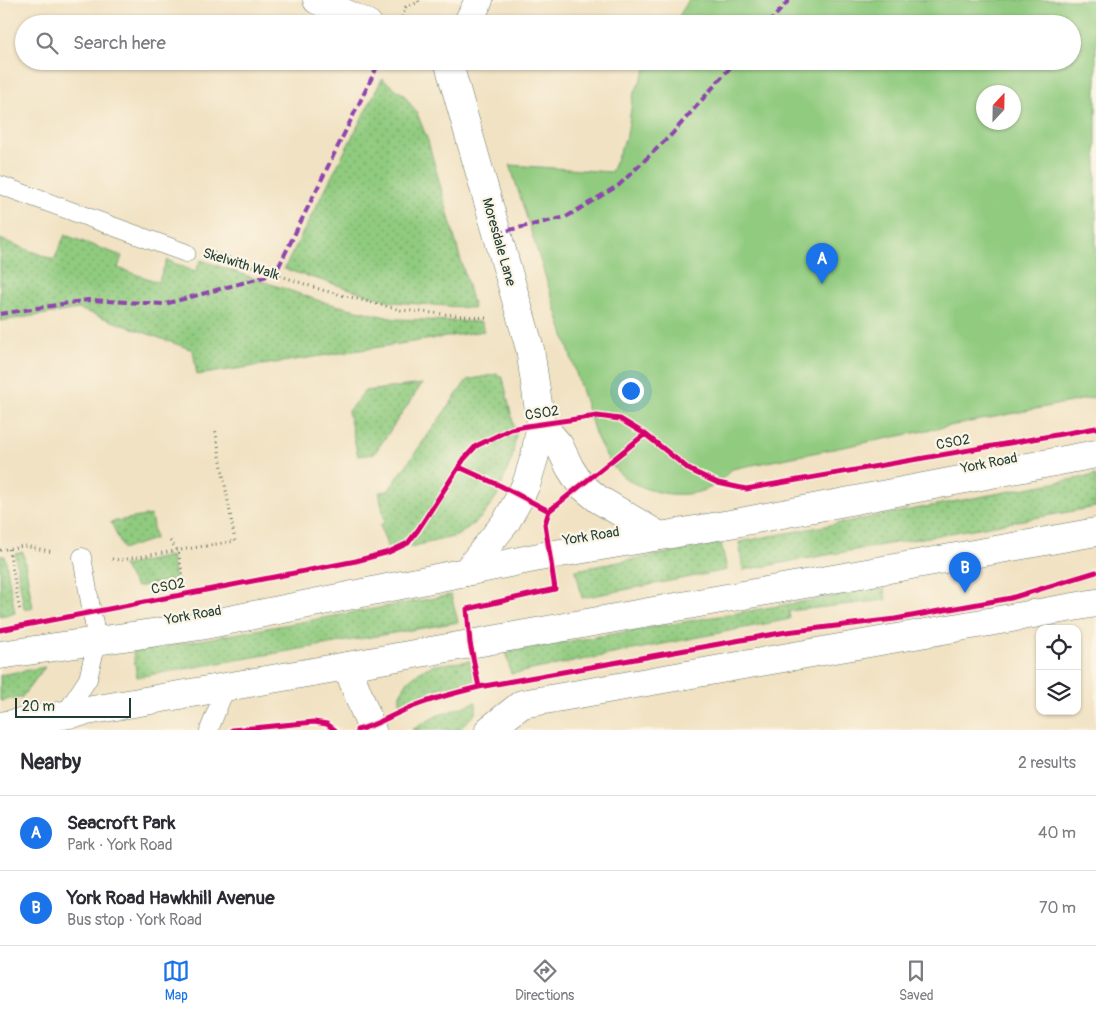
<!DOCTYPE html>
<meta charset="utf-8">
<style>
:root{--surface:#fff;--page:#f2f2f3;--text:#2b2b33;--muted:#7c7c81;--line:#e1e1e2;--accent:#1a73e8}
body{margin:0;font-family:Pangolin,sans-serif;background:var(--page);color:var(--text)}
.controls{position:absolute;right:15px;bottom:15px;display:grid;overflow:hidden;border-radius:10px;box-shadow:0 1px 4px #0004}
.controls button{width:45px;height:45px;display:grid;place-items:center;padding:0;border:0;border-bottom:1px solid var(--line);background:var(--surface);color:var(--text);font:25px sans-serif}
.compass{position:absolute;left:976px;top:85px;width:45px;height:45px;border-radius:50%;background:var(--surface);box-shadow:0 1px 4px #0004;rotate:22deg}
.scale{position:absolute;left:15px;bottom:12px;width:116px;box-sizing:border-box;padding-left:5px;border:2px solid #1f3d34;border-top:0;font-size:14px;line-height:18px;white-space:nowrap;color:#1f3d34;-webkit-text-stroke:4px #fcf5e5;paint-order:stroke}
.you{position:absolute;left:630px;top:390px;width:18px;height:18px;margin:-12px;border:4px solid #fff;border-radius:50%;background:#1a73e8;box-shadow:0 0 0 8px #1a73e833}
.badge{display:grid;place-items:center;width:32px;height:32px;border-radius:50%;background:var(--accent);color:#fff;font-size:16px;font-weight:700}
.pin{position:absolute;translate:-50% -41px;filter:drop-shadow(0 1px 2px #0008)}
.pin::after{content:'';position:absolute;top:26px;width:18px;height:15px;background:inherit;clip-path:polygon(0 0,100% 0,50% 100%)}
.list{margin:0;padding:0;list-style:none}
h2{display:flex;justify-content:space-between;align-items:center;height:65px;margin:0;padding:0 20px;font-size:21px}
h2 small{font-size:16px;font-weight:400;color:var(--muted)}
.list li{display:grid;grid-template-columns:32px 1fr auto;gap:15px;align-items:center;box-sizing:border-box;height:75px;padding:0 20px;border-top:1px solid var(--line)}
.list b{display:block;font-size:19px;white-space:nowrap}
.list p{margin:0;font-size:16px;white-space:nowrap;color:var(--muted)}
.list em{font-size:16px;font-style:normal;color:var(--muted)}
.icon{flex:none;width:28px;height:28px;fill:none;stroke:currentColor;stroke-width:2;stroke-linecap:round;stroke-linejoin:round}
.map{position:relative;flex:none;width:1096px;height:730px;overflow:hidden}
.search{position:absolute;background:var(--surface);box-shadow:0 1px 4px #0004;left:15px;right:15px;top:15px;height:55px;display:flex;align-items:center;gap:12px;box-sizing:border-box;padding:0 18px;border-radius:28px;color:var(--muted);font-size:19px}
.sheet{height:215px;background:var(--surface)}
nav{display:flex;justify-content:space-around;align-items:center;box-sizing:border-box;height:70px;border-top:1px solid var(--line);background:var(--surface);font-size:14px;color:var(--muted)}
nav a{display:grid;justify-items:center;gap:2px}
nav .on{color:var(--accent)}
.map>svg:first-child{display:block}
.grass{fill:url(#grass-dots);stroke:#58845a}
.park{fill:#90cb7f;stroke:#58845a;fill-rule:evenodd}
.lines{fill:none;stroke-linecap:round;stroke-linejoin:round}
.service-casing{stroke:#687766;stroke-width:19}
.minor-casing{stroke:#687766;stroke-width:29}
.trunk-casing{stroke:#687766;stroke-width:29}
.path{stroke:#687766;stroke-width:3;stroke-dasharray:1 4;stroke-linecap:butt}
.service{stroke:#fff;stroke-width:18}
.minor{stroke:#fff;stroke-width:28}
.trunk{stroke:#fff;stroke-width:28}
.quiet{stroke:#8e44ad;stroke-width:4;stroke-dasharray:8 4;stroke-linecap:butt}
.cycleway-casing{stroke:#fcf5e5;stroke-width:8}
.cycleway{stroke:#d6006c;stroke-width:5}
.labels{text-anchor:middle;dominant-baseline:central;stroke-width:4.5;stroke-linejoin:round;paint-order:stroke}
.street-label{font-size:14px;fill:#1f3d34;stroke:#fcf5e5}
</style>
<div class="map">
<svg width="1096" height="730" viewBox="0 0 1096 730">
<defs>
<pattern id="grass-dots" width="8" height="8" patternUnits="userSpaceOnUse" patternTransform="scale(1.25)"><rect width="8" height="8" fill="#90cb7f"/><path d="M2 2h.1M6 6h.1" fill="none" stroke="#75a669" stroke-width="1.8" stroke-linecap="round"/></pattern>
</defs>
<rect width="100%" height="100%" fill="#fcf5e5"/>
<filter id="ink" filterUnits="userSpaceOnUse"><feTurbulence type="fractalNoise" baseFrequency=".02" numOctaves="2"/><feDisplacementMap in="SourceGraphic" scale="10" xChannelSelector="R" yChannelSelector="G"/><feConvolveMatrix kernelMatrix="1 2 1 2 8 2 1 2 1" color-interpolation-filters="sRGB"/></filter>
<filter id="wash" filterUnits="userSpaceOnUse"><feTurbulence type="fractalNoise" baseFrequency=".0096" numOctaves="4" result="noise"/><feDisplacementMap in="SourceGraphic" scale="20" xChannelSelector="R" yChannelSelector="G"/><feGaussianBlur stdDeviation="1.12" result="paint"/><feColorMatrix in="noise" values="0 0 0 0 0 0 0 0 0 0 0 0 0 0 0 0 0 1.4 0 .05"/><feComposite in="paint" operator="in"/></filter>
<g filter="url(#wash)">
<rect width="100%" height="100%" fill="#f1e2c3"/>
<!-- grass -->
<path class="grass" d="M 382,79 L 403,94 L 417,113 L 428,141 L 474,308 L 393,302 L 284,269 Z
M 65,235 L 122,256 L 118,268 L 158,282 L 167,260 L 195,272 L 201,260 L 323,302 L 395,319 L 481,322 L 484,331 L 197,375 L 193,350 L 79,309 L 0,321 L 0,239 L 54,260 Z
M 497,374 L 503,378 L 516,436 L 512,458 L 497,496 L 482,517 L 457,536 L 389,552 L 380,525 L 385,522 L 379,492 L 388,491 L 467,380 Z
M 422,384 L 374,454 L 358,456 L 348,411 L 365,391 Z
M 1096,475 L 1096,507 L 743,570 L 739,542 Z
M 151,515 L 155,539 L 123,549 L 111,522 Z
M 721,543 L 727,570 L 582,598 L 576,570 Z
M 23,552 L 33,608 L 24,609 L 15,554 Z
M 0,556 L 5,556 L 15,613 L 0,616 Z
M 171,556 L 175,579 L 136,587 L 123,566 Z
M 884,588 L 886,600 L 789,611 L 790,619 L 511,674 L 506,652 Z
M 451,595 L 458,622 L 137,677 L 133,652 Z
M 470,661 L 474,681 L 435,689 L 400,705 L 400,694 L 408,681 L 420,671 L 434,665 Z
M 45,667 L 22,697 L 0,701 L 0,675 Z
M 476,702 L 476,713 L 459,730 L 412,730 L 436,716 Z"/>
<!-- park -->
<path class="park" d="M 689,0 L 1096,0 L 1096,397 L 732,469 C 726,475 719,483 712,487 C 683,502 637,493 615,469 C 607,459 602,448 596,436 L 510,165 L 611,172 L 627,135 L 633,96 L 650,61 L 1072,61 L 1072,24 L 674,24 ZM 984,92 L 1014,92 L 1014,122 L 984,122 Z"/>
</g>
<g filter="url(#ink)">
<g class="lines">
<defs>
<path id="service" d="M 0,185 L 186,253
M 65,714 L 88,679 L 97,641 L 82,557
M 209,730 L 226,687"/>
<path id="minor" d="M 317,0 L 368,24
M 467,24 L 479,0
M 448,61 L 530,349 L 541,424 L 535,455 L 527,482 L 520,497 L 506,522 L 466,572
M 541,424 L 559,445 L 570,468 L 581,485 L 598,499 L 660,536
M 347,666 L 372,730
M 489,730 L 522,704 L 1096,603"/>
<path id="trunk" d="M 0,655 L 200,626 L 549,555 L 730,524 L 1096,454
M 0,726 L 347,666 L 1096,532"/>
</defs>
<!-- service casing -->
<use href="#service" class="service-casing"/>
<!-- minor casing -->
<use href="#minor" class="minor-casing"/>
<!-- trunk casing -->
<use href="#trunk" class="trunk-casing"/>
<!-- path -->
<path class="path" d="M 402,17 L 406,7 L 419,2 L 418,0
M 214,253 L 322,290 L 401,310 L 486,318
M 170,541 L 178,551 L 184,582
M 9,549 L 20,612
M 0,550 L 24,546 L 54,552
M 112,559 L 120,560 L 235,541 L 215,428"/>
<!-- service -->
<use href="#service" class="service"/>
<!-- minor -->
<use href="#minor" class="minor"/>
<!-- trunk -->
<use href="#trunk" class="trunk"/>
<!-- quiet -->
<path class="quiet" d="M 768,24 L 789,0
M 496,233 L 566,217 L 619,185 L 672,134 L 736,61
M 0,314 L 88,300 L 165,304 L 275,274 L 380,61"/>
<defs>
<path id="cycleway" d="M 459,467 L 501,486 L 549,511 L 645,434
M 0,630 L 356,561 L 389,552 L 408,543 L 418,530 L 464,459 L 476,446 L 511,429 L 527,426 L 597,416 L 620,419 L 645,434 L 690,470 L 718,483 L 746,489 L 1096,428
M 479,687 L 470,643 L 467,609 L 555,589 L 545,524 L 549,511
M 232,730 L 314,722 L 327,724 L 335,730
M 357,730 C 375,726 390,716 407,709 C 430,699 454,693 479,687 L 786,632 L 895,619 L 1011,598 L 1096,572"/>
</defs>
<!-- cycleway casing -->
<use href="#cycleway" class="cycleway-casing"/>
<!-- cycleway -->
<use href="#cycleway" class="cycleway"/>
</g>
</g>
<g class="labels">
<!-- street labels -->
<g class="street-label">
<text transform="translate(499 242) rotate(74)">Moresdale Lane</text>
<text transform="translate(241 264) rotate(17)">Skelwith Walk</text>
<text transform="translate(542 413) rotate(-9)">CS02</text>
<text transform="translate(953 442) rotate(-10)">CS02</text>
<text transform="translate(989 463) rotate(-11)">York Road</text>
<text transform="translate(591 536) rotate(-9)">York Road</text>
<text transform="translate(168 586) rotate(-12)">CS02</text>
<text transform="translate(193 615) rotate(-10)">York Road</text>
</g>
</g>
</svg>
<div class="controls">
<button><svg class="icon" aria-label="locate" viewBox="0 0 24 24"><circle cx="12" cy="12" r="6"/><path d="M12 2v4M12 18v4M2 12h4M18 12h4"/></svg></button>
<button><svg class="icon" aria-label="layers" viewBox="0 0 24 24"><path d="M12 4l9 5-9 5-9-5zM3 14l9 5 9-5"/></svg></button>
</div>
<svg class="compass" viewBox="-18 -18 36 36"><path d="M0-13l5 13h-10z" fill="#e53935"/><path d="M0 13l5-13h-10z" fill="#7c7c81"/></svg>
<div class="scale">20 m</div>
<div class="you"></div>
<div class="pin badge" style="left:822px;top:284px">A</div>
<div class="pin badge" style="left:965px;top:593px">B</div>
<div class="search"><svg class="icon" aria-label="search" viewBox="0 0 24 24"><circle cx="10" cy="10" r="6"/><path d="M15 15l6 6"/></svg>Search here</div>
</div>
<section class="sheet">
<h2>Nearby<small>2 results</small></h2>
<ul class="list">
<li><span class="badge">A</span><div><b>Seacroft Park</b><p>Park · York Road</p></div><em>40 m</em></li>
<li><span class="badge">B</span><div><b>York Road Hawkhill Avenue</b><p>Bus stop · York Road</p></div><em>70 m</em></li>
</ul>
</section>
<nav>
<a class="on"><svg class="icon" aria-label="map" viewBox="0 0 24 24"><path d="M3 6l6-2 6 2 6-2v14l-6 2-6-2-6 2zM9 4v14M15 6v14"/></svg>Map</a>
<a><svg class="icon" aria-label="directions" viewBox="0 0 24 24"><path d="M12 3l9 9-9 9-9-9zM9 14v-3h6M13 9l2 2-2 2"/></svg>Directions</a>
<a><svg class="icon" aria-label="saved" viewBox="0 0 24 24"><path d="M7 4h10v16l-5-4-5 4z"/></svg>Saved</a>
</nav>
